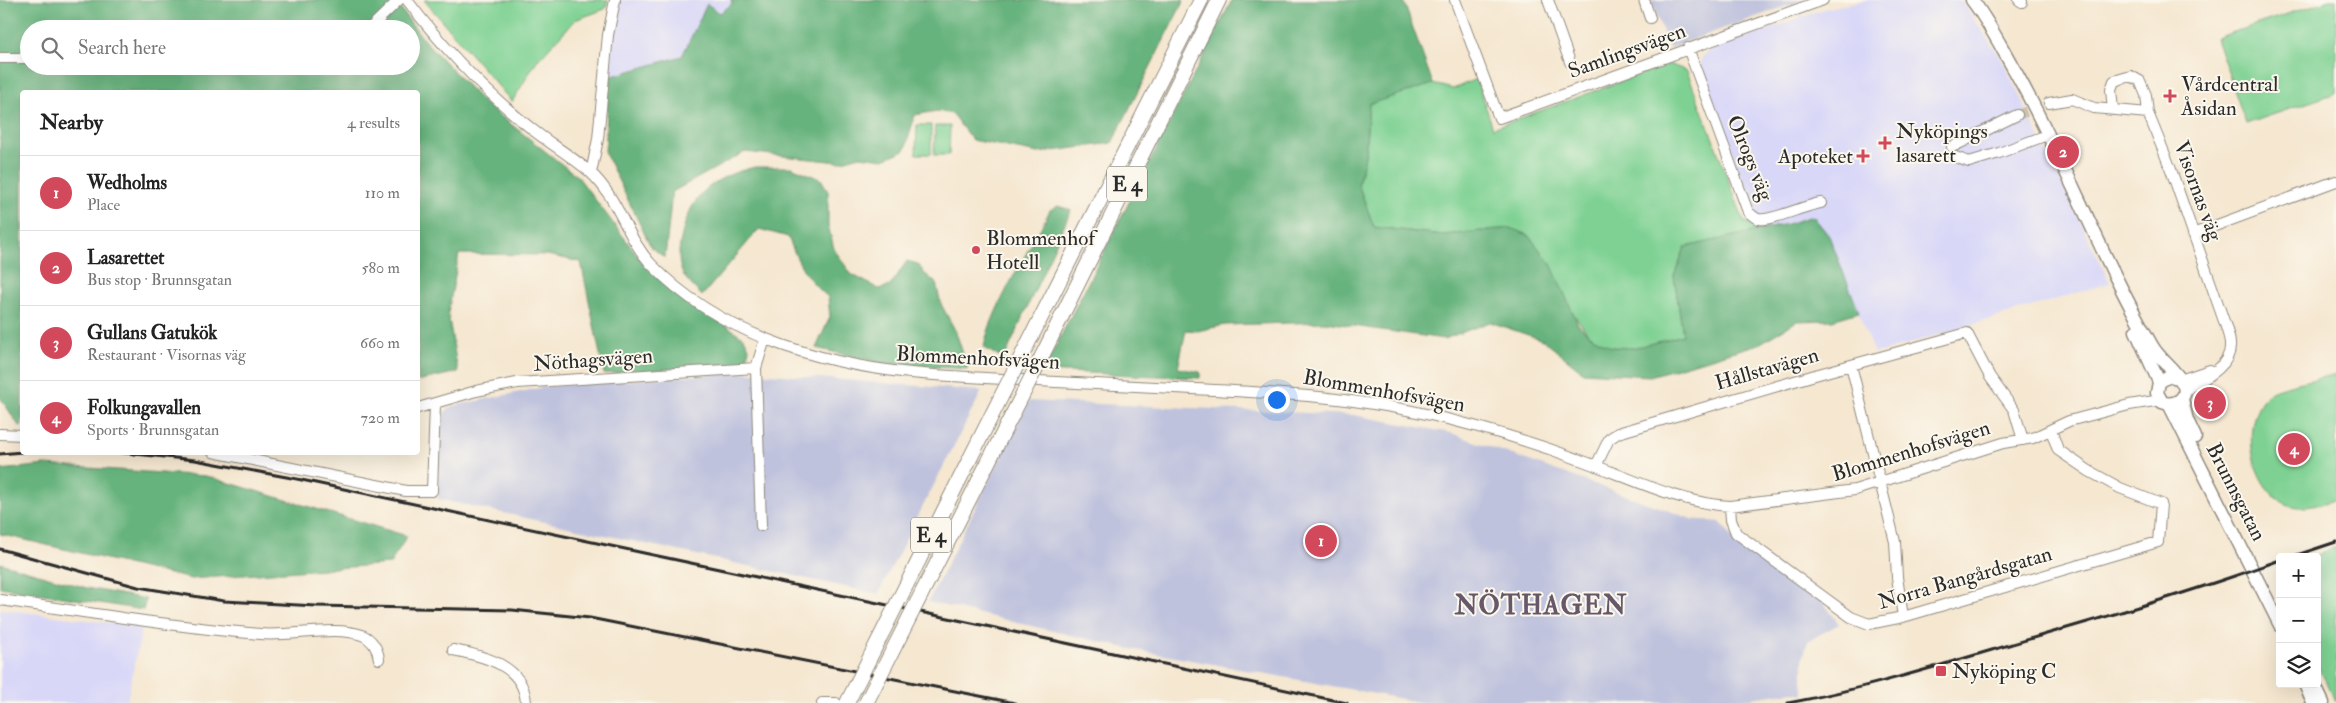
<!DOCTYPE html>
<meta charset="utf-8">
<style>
:root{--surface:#fff;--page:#f6f6f6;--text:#222;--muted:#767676;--line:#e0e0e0;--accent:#d1495b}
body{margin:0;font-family:"IM FELL Double Pica",serif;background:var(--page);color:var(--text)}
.controls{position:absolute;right:15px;bottom:15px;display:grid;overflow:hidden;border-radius:5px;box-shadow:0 5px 20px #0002}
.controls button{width:45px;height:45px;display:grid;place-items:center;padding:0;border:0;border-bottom:1px solid var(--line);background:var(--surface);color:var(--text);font:25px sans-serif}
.you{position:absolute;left:1276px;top:399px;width:18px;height:18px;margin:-12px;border:4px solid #fff;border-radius:50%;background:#1a73e8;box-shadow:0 0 0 8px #1a73e833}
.badge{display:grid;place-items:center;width:32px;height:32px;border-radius:50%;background:var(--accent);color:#fff;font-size:16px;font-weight:700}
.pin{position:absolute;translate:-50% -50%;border:2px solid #fff;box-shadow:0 1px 5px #0006}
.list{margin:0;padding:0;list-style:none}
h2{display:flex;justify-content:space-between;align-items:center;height:65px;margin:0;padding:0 20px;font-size:21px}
h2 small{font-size:16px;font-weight:400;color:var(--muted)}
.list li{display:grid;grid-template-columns:32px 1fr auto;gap:15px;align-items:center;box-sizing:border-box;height:75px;padding:0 20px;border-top:1px solid var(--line)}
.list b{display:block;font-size:19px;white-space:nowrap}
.list p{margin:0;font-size:16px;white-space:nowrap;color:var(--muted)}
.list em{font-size:16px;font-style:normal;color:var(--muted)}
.icon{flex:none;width:28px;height:28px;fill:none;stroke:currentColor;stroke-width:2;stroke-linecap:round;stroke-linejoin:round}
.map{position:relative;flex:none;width:2336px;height:703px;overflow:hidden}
.search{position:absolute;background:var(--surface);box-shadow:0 5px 20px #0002;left:20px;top:20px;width:400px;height:55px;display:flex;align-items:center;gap:12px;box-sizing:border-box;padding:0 18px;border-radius:28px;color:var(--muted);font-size:19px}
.panel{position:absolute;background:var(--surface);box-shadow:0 5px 20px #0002;left:20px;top:90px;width:400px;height:365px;border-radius:5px}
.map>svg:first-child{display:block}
.built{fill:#d8d7f8}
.industrial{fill:#bfc2dd}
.green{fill:#7ed193;stroke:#547e5f}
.forest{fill:#66b37d;stroke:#486f54;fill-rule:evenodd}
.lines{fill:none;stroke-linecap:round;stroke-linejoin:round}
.minor-tunnel{stroke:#cdc1af;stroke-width:10;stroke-dasharray:10 5;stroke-linecap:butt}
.minor-casing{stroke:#90897e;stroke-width:12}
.major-casing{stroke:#90897e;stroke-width:15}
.highway-casing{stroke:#90897e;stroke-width:16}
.minor{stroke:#fff;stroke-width:10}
.major{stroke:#fff;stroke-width:12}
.highway{stroke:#fff;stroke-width:14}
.rail{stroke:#2b2b2b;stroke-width:3}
.highway-bridge-casing{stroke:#90897e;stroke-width:16;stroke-linecap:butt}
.highway-bridge{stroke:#fff;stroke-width:14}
.poi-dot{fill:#d1495b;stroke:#fbf7ec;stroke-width:2}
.labels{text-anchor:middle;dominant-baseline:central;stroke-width:4;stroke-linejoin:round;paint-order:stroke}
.shield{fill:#fbf7ec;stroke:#696865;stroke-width:1}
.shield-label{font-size:20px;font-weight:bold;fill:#2b2b2b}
.street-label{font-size:21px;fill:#2b2b2b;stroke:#fbf7ec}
.poi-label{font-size:21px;fill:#2b2b2b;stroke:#fbf7ec;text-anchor:start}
.district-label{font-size:26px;font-weight:bold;letter-spacing:1px;fill:#665869;stroke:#fbf7ec}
</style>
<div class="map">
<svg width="2336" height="703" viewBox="0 0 2336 703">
<rect width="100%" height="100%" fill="#fbf7ec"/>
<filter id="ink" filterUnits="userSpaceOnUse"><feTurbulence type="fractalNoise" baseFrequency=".02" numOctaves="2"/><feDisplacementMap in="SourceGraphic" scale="10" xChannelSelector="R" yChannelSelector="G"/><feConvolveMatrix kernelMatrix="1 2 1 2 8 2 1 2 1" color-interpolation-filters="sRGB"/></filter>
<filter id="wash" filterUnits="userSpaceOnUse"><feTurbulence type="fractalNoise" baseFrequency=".0096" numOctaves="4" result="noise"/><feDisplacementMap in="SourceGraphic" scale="20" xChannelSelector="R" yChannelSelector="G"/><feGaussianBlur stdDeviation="1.12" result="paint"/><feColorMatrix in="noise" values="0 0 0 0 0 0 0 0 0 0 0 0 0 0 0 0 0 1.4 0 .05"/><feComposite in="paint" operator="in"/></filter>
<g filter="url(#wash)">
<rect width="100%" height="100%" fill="#f5e7d0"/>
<!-- built -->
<path class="built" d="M 618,0 L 731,0 L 732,3 L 720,13 L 707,4 L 682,56 L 609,77 L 615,9 Z
M 1866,0 L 1960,0 L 1962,2 L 2002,60 L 2110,283 L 1874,354 L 1829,237 L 1813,216 L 1761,230 L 1700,69 L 1702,57 L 1709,51 L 1823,9 Z
M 0,609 L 142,627 L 127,701 L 148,703 L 0,703 Z"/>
<!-- industrial -->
<path class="industrial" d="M 1651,0 L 1803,0 L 1669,48 Z
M 745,372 L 982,391 L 878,594 L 438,499 L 439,417 L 452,406 L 549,386 Z
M 1029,401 L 1354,415 L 1451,433 L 1692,519 L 1720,522 L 1732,537 L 1774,563 L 1823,602 L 1839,624 L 1808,641 L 1803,658 L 1803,694 L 1794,692 L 1715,703 L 1679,700 L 1671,703 L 1424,703 L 1131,649 L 928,602 Z"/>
<!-- green -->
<path class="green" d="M 424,0 L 608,0 L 605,9 L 575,20 L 536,62 L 512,102 Z
M 2329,0 L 2336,0 L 2336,93 L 2246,124 L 2216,38 Z
M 1669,64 L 1687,71 L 1744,221 L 1761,230 L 1685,248 L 1674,276 L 1683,335 L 1634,348 L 1611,347 L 1589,335 L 1510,228 L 1443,235 L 1374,227 L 1358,184 L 1365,156 L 1369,103 L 1433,84 L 1453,89 L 1476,79 L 1493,128 Z
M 917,125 L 931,125 L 931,154 L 916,154 Z
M 935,126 L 950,126 L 949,155 L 934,155 Z
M 2336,374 L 2336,499 C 2325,503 2310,508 2298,507 C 2252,502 2235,420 2270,392 C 2277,386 2324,378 2336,374 Z
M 2336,546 L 2336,701 L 2317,664 L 2317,557 L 2314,557 Z"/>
<!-- forest -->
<path class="forest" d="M 0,0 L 394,0 L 423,39 L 484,103 L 578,177 L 648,269 L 744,338 L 749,348 L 746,363 L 604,374 L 581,262 L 547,255 L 459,254 L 448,313 L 458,372 L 418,381 L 418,92 L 22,92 L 22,425 L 19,426 L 0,397 ZM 29,29 L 411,29 L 411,66 L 29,66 Z
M 731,0 L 1184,0 L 1112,143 L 1038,153 L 972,140 L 952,114 L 937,111 L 915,115 L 905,150 L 884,159 L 860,156 L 839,162 L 745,152 L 672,192 L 665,258 L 651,247 L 605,153 L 609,77 L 682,56 L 707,4 L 720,13 L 732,4 Z
M 1232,0 L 1403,0 L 1433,84 L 1369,104 L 1365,156 L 1358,184 L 1374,227 L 1443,235 L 1510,228 L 1528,235 L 1551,264 L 1578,324 L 1589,335 L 1611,347 L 1634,348 L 1683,335 L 1674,276 L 1685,247 L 1787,224 L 1813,216 L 1829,236 L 1859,312 L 1832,320 L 1797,321 L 1759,344 L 1650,376 L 1583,372 L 1543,340 L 1490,322 L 1444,339 L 1326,322 L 1225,325 L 1197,331 L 1186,330 L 1178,368 L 1200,372 L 1200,378 L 1043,371 Z
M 755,167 L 791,167 L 821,179 L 828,191 L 828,225 L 834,249 L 851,274 L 879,289 L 890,286 L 907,261 L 918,264 L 924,273 L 936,283 L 941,304 L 956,332 L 968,369 L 886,364 L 816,348 L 830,317 L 828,297 C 805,278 799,264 788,237 L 759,229 L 702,296 C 696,289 686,281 682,272 C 677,260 679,247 682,235 C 691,193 715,176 755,167 Z
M 1058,206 L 1071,210 L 1004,359 L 984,348 C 988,316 1027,253 1044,222 L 1050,210 Z
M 45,465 L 206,476 L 407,536 L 390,564 L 191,579 L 0,534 L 0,470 Z
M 0,563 L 87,588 L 146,599 L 143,610 L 0,587 Z"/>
</g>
<g filter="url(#ink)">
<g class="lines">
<!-- minor-tunnel -->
<path class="minor-tunnel" d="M 2017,115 L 2049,103"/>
<defs>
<path id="minor" d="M 407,0 C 444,49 485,92 533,130 C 552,145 573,157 591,173 C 619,199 626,237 651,264 C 723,339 834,368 934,375 C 1014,380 1095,384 1175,388 C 1260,392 1343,395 1426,414 C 1479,426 1532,442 1583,461 C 1630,478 1679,503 1730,506 L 1855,490 L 2003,443 L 2033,438 L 2069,421 L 2129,405 L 2161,400
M 1455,0 L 1499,118 L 1823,0
M 1548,0 L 1570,62
M 1644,0 L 1650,18
M 2019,0 L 2022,2
M 369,29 L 399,0
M 1688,48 L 1748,212 C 1751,214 1755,218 1758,219 C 1770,222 1805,205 1821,203
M 0,58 L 29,58
M 2049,103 L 2072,99 L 2094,108 L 2148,113
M 2113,110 L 2111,90 L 2114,81 L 2131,76 L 2140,81 L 2146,95 L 2148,113 L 2170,167 L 2225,324 C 2227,331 2230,338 2230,344 C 2232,367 2202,380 2185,390
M 1952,147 L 2017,115
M 1955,157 L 1969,162 L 1999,153 L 2047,135
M 591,173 L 598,139 L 608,35 L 615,0
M 2193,234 L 2336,181
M 1851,365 L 1895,542 L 1897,577 L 1903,617
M 756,368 L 761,526
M 2180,380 L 2210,370
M 418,408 L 476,391 L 517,383 L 756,368 L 765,339
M 0,434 L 22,435
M 213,452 L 406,491 L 432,491 L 435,404
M 1596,466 L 1609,439 L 1618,433 L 1815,375 L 1967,333 L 1990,377 L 2014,410 L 2023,440
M 1730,506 L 1731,520 L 1736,533 L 1851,617 L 1869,624 L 1903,617 L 2158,542 L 2161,504 L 2120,488 L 2089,471 L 2058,450 L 2051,430
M 0,600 C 86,612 173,627 260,634 C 291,637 334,625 362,635 C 372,639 378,649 379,659
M 453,650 C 484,656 524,665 526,703
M 822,703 L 836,703"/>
<path id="major" d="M 1972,0 C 1989,22 2001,47 2015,71 C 2065,160 2101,257 2152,346 C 2160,360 2176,370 2183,384 C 2190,398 2174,407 2162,402 L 2157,393 L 2159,382 L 2169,376 L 2178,378
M 2136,331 L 2159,382
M 2182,399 L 2187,420 L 2195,437
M 2169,404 L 2280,625
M 2305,684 L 2313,703
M 2314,684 L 2323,703"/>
<path id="highway" d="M 1016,367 L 1201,0
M 1036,368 L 1219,0"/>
</defs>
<!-- minor casing -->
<use href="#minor" class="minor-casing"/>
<!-- major casing -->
<use href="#major" class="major-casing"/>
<!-- highway casing -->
<use href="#highway" class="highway-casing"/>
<!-- minor -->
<use href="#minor" class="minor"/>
<!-- major -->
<use href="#major" class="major"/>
<!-- highway -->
<use href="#highway" class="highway"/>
<!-- rail -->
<path class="rail" d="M 114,452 L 195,460 L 297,479 L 1347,703
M 0,454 L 22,452
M 0,549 L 138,587 L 224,601 L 316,606 L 512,610 L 590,618 L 1015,703
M 2291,557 L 2336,542
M 1788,703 C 1864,689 1938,666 2012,644 C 2102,618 2192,592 2280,560"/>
<defs>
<path id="highway-bridge" d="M 847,703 L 1016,367
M 866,703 L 1036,368"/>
</defs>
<!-- highway-bridge casing -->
<use href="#highway-bridge" class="highway-bridge-casing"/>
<!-- highway-bridge -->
<use href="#highway-bridge" class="highway-bridge"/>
</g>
</g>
<!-- markers -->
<g class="poi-dot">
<path d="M2167.5 88.5h5v5h5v5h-5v5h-5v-5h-5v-5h5z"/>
<path d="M1882.5 135.5h5v5h5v5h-5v5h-5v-5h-5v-5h5z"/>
<path d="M1860.5 148.5h5v5h5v5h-5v5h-5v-5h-5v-5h5z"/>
<circle cx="976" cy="250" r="5"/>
<rect x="1935" y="665" width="12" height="12" rx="2.5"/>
</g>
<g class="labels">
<!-- shield labels -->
<g class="shield">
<rect x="1107" y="166.5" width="40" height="35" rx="4"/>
<rect x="911" y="517.5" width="40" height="35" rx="4"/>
</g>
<g class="shield-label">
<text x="1127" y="184">E 4</text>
<text x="931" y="535">E 4</text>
</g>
<!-- street labels -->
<g class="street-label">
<text transform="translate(1627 51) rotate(-20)">Samlingsvägen</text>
<text transform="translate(1750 158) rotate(68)">Olrogs väg</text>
<text transform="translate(2198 191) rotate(70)">Visornas väg</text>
<text transform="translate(978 358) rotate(3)">Blommenhofsvägen</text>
<text transform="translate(593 360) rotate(-4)">Nöthagsvägen</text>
<text transform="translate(1767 369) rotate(-16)">Hållstavägen</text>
<text transform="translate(1384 391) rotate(10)">Blommenhofsvägen</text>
<text transform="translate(1911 451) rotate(-17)">Blommenhofsvägen</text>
<text transform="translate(2236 492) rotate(63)">Brunnsgatan</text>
<text transform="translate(1965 578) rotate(-16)">Norra Bangårdsgatan</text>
</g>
<!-- poi labels -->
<g class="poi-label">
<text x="2181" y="84">Vårdcentral<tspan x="2181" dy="24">Åsidan</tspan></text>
<text x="1896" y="131">Nyköpings<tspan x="1896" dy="24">lasarett</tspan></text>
<text x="1853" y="156" text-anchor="end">Apoteket</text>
<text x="986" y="238">Blommenhof<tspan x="986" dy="24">Hotell</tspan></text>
<text x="1952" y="671">Nyköping C</text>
</g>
<!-- district labels -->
<g class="district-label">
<text x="1541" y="606">NÖTHAGEN</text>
</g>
</g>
</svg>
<div class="controls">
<button>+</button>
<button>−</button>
<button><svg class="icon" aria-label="layers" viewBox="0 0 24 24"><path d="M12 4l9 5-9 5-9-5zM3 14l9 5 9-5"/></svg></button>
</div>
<div class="you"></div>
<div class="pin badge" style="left:1321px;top:541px">1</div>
<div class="pin badge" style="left:2063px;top:152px">2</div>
<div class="pin badge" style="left:2210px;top:403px">3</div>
<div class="pin badge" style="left:2294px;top:449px">4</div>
<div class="search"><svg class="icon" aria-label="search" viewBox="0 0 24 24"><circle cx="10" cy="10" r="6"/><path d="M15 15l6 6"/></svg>Search here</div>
<section class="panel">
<h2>Nearby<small>4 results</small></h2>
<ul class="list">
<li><span class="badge">1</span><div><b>Wedholms</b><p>Place</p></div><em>110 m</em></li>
<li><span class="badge">2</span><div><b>Lasarettet</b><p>Bus stop · Brunnsgatan</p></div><em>580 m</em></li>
<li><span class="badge">3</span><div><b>Gullans Gatukök</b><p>Restaurant · Visornas väg</p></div><em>660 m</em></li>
<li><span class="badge">4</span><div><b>Folkungavallen</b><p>Sports · Brunnsgatan</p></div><em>720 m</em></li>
</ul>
</section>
</div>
